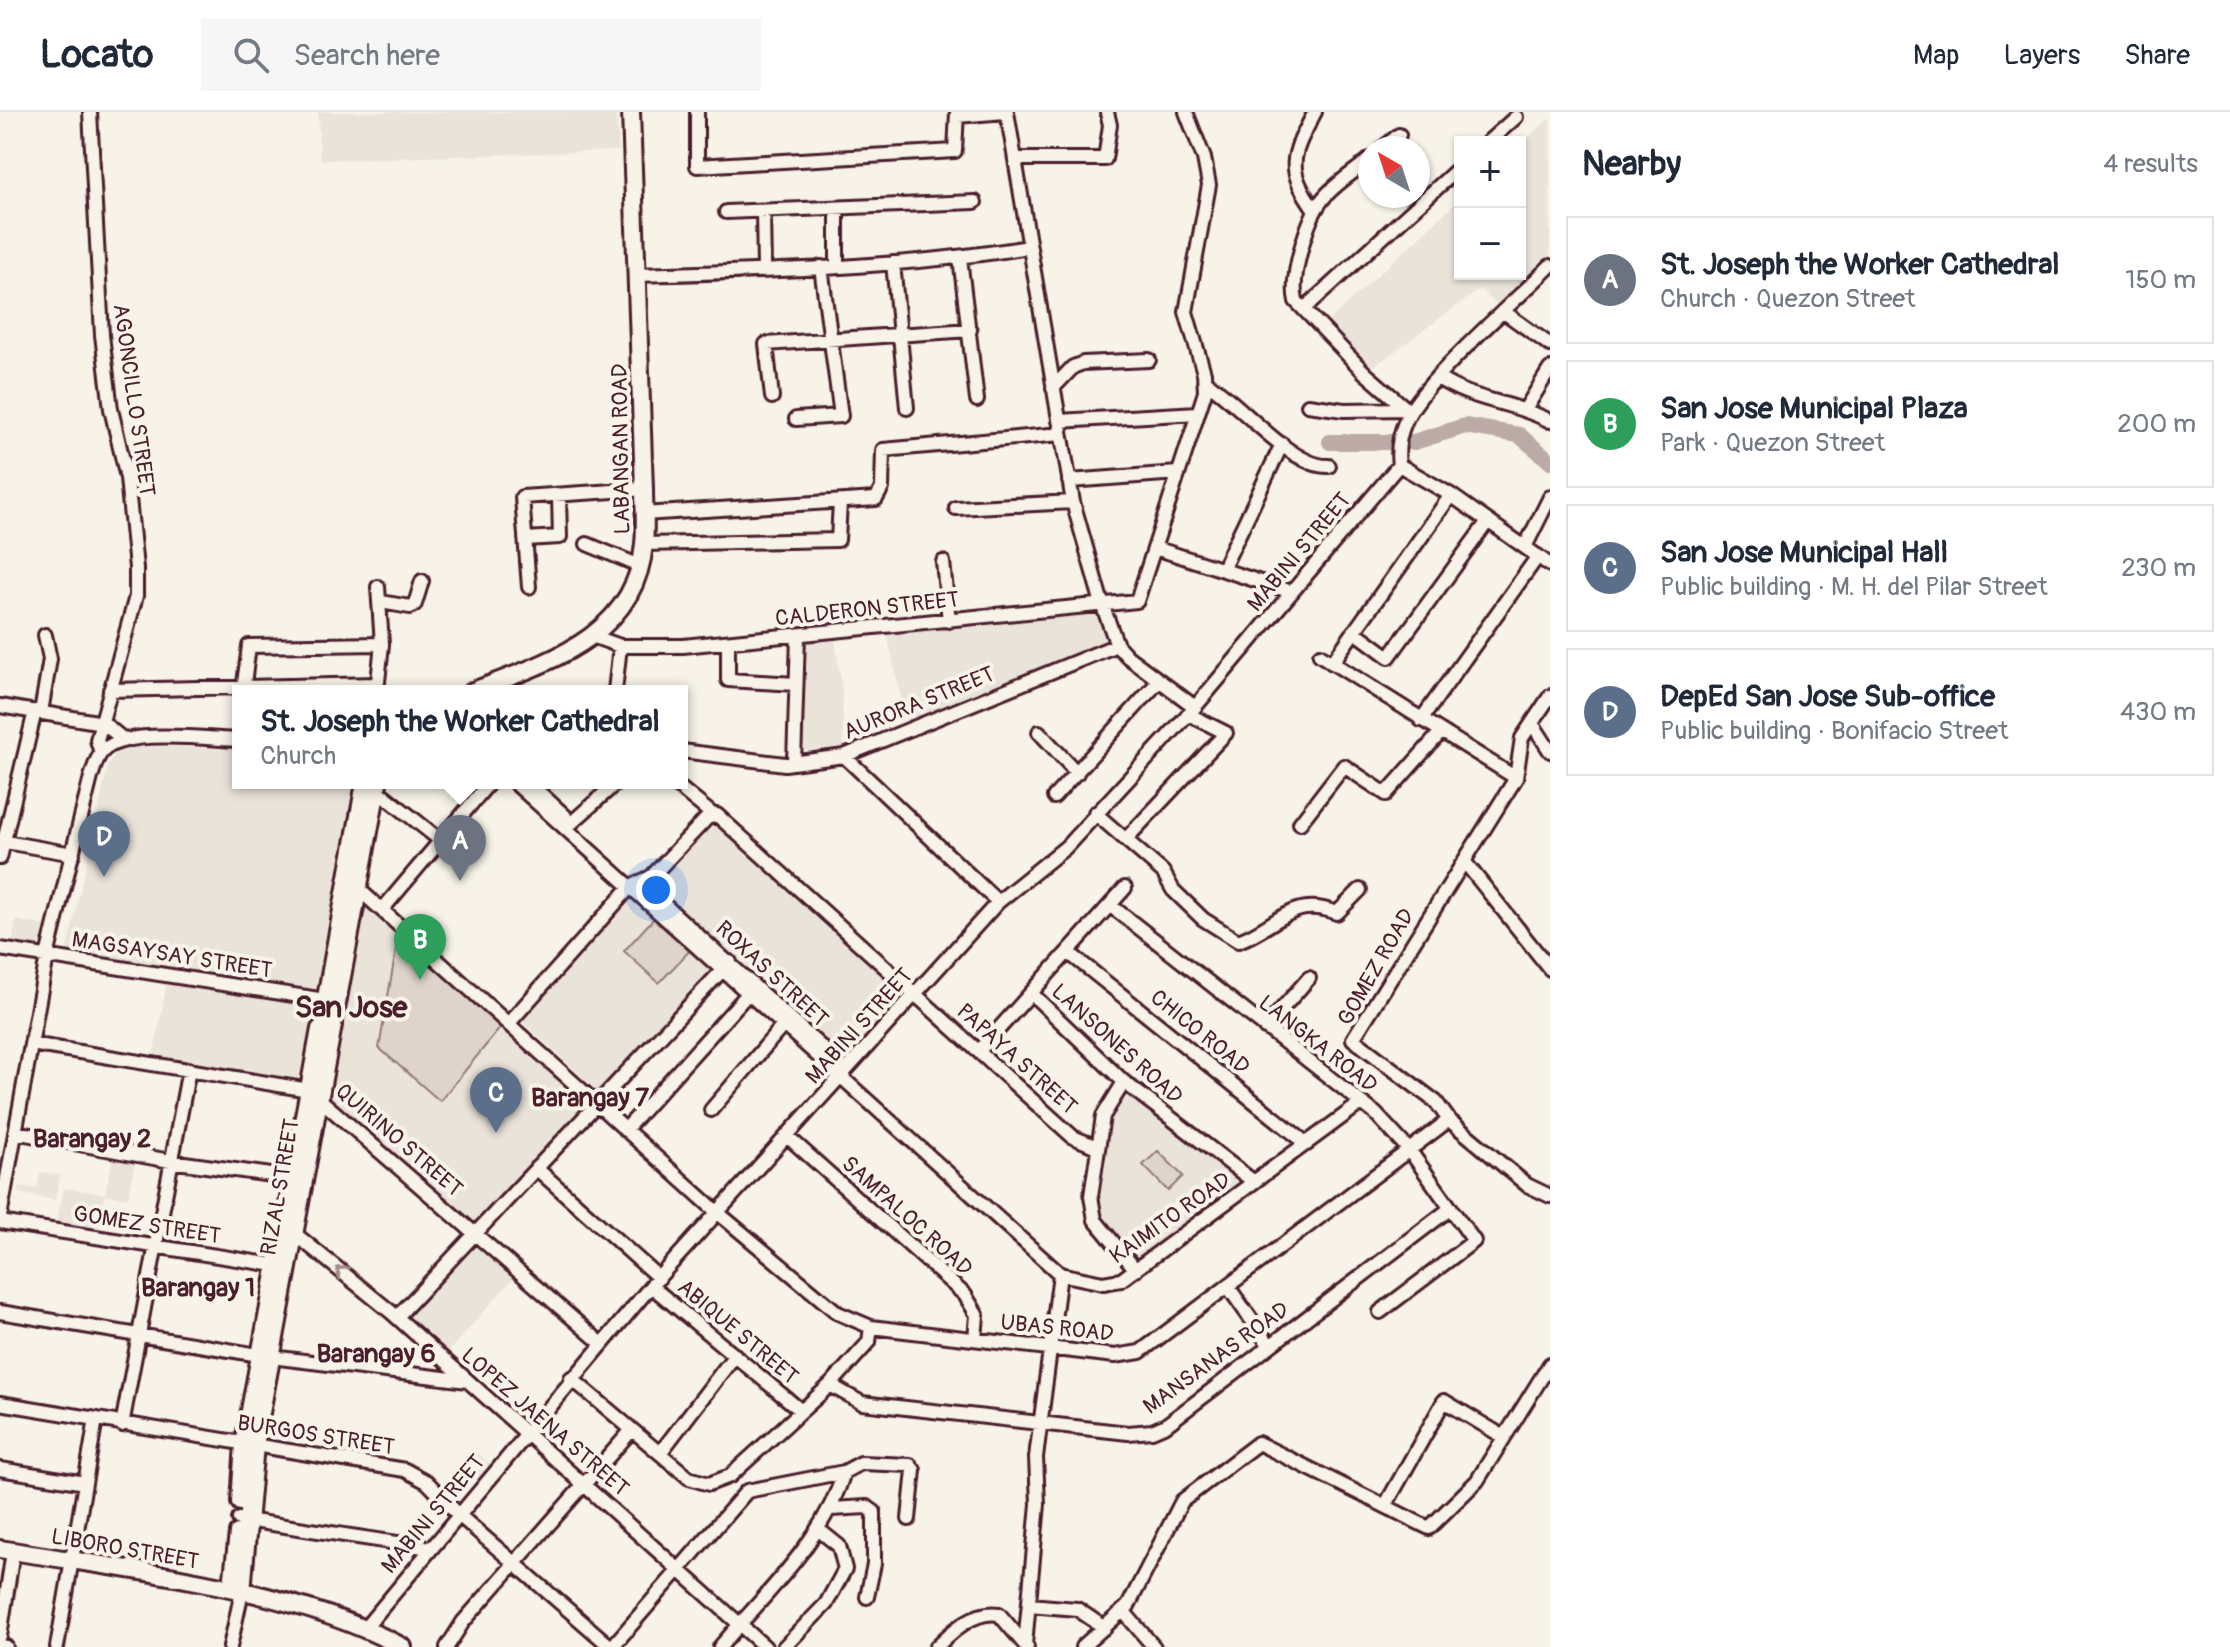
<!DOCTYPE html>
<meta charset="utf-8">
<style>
:root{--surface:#fff;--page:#f6f6f7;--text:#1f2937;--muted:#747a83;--line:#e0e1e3;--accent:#db2777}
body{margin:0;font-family:Pangolin,sans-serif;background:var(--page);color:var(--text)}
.controls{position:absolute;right:24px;top:24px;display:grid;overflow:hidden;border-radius:0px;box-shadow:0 2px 6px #0004}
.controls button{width:72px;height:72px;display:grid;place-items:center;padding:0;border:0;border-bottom:2px solid var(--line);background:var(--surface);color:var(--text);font:40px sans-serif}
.compass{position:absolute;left:1358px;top:24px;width:72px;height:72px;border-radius:50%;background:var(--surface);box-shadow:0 2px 6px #0004;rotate:321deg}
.you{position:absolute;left:656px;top:778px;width:28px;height:28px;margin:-20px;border:6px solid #fff;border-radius:50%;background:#1a73e8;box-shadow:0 0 0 12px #1a73e833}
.badge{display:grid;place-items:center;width:52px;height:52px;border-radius:50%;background:var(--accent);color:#fff;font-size:26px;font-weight:700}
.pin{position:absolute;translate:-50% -66px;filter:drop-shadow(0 2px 4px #0008)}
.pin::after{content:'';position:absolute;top:42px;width:28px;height:24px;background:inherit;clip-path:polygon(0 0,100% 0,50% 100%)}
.popup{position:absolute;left:232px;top:573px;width:456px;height:104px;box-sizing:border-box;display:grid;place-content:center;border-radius:0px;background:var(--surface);filter:drop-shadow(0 2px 6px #0005);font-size:26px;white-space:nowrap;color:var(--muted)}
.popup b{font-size:30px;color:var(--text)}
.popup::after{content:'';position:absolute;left:50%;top:100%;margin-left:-16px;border:16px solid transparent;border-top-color:var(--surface)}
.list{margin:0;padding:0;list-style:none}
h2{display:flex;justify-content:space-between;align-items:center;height:104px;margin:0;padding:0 32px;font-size:34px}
h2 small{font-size:26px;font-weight:400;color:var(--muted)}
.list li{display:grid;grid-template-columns:52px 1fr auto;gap:24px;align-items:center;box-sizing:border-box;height:128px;margin:0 16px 16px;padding:0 16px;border:2px solid var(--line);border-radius:0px}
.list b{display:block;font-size:30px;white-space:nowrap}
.list p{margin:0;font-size:26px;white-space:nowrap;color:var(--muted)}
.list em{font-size:26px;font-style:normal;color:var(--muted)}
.icon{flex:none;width:44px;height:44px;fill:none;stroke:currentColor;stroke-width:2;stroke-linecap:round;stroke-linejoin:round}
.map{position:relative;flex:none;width:1550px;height:1535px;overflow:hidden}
header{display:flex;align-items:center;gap:48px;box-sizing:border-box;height:112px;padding:0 40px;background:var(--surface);border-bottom:2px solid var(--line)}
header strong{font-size:38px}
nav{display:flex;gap:44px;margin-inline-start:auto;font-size:28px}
.search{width:560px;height:72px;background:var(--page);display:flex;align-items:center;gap:20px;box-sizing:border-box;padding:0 28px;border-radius:0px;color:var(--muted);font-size:30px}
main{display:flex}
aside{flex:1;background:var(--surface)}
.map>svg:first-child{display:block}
.built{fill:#eae3da}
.green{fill:#ded4cc;stroke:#947a7c;stroke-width:2}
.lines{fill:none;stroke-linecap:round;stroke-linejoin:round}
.river{stroke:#bcaaa7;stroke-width:16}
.minor-casing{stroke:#4a1f2b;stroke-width:18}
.major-casing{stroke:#4a1f2b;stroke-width:22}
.minor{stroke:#f7f3e8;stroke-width:12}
.major{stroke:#f7f3e8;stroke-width:16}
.oneway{stroke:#a0898a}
.labels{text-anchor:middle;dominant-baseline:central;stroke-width:8;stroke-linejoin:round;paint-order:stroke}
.street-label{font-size:22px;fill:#4a1f2b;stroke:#f7f3e8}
.quarter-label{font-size:26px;font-weight:bold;fill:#4a1f2b;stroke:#f7f3e8}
.district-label{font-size:30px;font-weight:bold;fill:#4a1f2b;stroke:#f7f3e8}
</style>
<header>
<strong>Locato</strong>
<div class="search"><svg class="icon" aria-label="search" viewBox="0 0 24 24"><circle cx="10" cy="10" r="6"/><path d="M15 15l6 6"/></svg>Search here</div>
<nav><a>Map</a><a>Layers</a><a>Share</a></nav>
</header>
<main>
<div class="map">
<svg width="1550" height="1535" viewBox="0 0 1550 1535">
<rect width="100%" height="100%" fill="#f7f3e8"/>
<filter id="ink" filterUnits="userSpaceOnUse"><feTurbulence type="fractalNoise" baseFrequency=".0125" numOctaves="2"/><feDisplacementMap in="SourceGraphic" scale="16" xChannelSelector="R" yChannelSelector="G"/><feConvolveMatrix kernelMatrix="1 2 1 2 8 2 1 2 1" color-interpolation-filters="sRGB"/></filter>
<g filter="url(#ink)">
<!-- built -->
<path class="built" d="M 318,0 L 616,0 L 619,39 L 320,48 Z
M 1550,6 L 1550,150 L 1503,198 L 1480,177 L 1369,258 L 1325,212 L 1460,87 L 1460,162 L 1520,162 L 1520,33 Z
M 1096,499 L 1106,529 L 906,610 L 887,521 Z
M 835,527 L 842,579 L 844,635 L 798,639 L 802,529 Z
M 131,634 L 238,637 L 238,671 L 361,671 L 323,881 L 67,838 L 108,654 L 115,642 Z
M 713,709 L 907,883 L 844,951 L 655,772 Z
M 631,781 L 718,854 L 598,979 L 521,909 Z
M 365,791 L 399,821 L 440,989 L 501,915 L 587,993 L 474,1111 L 325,982 Z
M 16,808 L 46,814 L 41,837 L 12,831 Z
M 167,870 L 318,894 L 304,971 L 153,946 Z
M 1126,978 L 1243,1070 L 1139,1147 L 1102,1103 L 1097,1082 L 1108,1007 Z
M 113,1044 L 136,1047 L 128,1086 L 105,1083 L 97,1120 L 56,1113 L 64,1076 L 105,1082 Z
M 40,1060 L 60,1063 L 55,1088 L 18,1081 L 19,1074 L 37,1077 Z
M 474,1129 L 514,1166 L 446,1242 L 405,1205 Z
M 473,1337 L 492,1354 L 480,1368 L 461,1352 Z"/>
<!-- green -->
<path class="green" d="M 656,804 L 692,836 L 659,871 L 624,839 Z
M 399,821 L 501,915 L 440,989 L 379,936 Z
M 1158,1039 L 1183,1064 L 1168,1079 L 1143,1053 Z"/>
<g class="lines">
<!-- river -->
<path class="river" d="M 1330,330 L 1414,330 L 1465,314 L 1519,323 L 1550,349"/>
<defs>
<path id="minor" d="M 90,0 L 102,223 L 111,297 L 127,366 L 136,456 L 136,484 L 97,628 L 101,641
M 697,0 L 697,54 L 955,39 L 957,0
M 1007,0 L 1073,390 L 1102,492 L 1117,533 L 1128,545 L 1195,595
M 1315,0 C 1292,43 1284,55 1315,98
M 957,4 L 1005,0
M 1488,30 L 1516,5
M 1383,36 L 1399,23
M 1015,47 L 1105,47 L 1110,13 L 1107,0
M 1370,47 C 1355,60 1334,72 1322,88 C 1307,107 1290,165 1296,189 L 1365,261 L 1410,300
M 837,96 L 837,154
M 763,99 L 764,157
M 726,100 L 975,90
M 960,146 L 977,288
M 893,151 L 907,296
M 639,163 C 769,159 900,156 1029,135
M 1304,197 L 1460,55
M 1504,200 L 1550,233
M 1438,266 C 1472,289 1514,290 1550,309
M 1206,270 C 1239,290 1292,356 1329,354
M 1053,276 L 1073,255 L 1083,251 L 1149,248
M 772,285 L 766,232 L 970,218
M 1308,293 L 1344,298 L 1406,297
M 1526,296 L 1550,257
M 796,307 L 841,304 L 821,155
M 1059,309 L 1198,301
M 1399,353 C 1397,339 1399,324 1405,310 C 1421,270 1516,189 1550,154
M 1399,353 L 1451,383 L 1550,453
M 1069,369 L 1178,361
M 956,396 L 1073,390
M 643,402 L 876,387 L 882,376 L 883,338 L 1061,322
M 525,427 L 560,425 L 559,384
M 587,432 L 640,454
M 644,432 L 838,428 L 840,390
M 1525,435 L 1550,385
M 1155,436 L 1292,480
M 943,450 L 949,509
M 1223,456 L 1282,332
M 529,475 L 522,385 L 644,377
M 381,490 L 410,495 L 415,492 L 422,469
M 1354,519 L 1389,545 L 1488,409
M 595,525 L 620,534 L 683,534 L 1137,489 L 1205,280 L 1204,261 L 1186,200 L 1209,73 L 1204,46 L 1186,0
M 728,530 L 728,568 L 796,572
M 1320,543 L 1516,666
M 1332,551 L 1451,383
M 110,578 L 377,572
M 243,579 L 249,534 L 382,532
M 377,579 L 382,532 L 378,475
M 615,579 L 620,534
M 1550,584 L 1522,626 L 1516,666 L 1353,927 L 1436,990 L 1449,1008 L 1527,1073 L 1550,1084
M 0,594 L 103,611 L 124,628
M 41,600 L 50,547 L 45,523
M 1421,608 L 1538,444
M 1532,611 L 1550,639
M 1039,620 L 1077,661
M 682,639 L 785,652 L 844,644 L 1117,533
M 844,644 L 998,790
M 794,651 L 798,524
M 515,671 L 1060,1162 L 1103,1171 L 1121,1168 L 1361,991
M 529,671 L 565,704
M 674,671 L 713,703
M 376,677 L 440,728
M 1054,685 L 1158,570
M 1095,701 L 1163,760 L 1173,778 L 1203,807 L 1238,829 C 1277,816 1290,783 1337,801 L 1360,778
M 1300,711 L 1344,654 L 1386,682 L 1441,620
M 566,716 L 616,671
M 1126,727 L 1226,621 L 1188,602
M 0,729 L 73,742
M 0,746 L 35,599
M 1464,749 L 1550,857
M 354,773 L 717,1100 L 838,1201 L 871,1215 L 1115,1244 L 1140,1240 L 1449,1008
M 659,788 L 832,945
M 1110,793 L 1376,1002 L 1410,1039 L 1474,1129 L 1380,1200
M 382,798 L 489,671
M 0,837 L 325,888 L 331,892
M 1068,840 L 1307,1032
M 1031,881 L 1124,970 L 1254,1070
M 509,911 L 631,774 L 651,765 L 707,706 L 717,703 L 1073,1025 L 1097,1035
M 1265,916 L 1309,866
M 31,932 L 309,978 L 601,1231
M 979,939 L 1125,776
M 1124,970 L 1103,1004 L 1091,1084 L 1095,1108 L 1136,1158
M 711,998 L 787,909
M 625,1018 L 754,875
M 15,1020 L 170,1049 L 300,1067
M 787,1024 L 965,1183 L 977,1203 L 975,1227
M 536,1056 L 659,1166
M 0,1105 L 47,844 L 91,665 C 94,657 96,647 101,641 C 121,615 207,627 238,628
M 0,1110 L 281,1154
M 289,1117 L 391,1200 L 765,1535
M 651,1174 L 799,1297
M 1229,1176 L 1270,1234
M 0,1200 L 271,1245 L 468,1269
M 397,1205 L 730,850
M 571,1266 L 689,1366 L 709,1372 L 730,1364 L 830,1273 L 869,1230 L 871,1215
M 830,1273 L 862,1291 L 1128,1321 L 1152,1319 L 1166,1313 L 1451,1096
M 0,1291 L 405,1358 L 427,1370 L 460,1404 L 611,1535
M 122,1313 L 189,957
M 660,1341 L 735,1243
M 0,1357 L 85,1371
M 747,1379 L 844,1360 L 861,1351 L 910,1353 L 914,1358 L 909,1407
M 1385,1394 L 1444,1289 L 1504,1325
M 831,1397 L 867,1395 L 874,1400 L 874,1452 L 867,1485
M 239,1407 L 430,1436
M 1029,1493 L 1077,1497 L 1105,1516
M 1124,1500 L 1154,1535
M 365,1516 L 651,1174 L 998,790 L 1066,735 L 1195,595 L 1399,353
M 0,1524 L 13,1440
M 1025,1533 L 1038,1392 L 1036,1345 L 1060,1162
M 0,1534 L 6,1535
M 57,1535 L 96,1307
M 230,1535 L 242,1479
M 447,1535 L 463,1510 L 631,1319
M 612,1535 L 747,1379
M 720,1535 C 766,1481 824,1428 844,1360
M 784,1535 L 826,1492 L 845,1457 L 839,1434 L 819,1418
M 936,1535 C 953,1519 974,1498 999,1502 L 1027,1535
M 1082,1535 L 1128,1494 L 1182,1389 L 1258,1331 L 1429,1416 L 1477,1369 L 1550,1252"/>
<path id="major" d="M 473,579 C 546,551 636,525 644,432 C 646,414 644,395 644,377 L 631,0
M 326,886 L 365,671
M 240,1390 L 244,1331 L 320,917
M 0,1437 C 132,1459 284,1473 403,1535
M 232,1474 L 238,1421
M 242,1479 L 255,1333 L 378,671"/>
</defs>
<!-- minor casing -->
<use href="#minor" class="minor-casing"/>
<!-- major casing -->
<use href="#major" class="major-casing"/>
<!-- minor -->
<use href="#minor" class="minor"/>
<!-- major -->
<use href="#major" class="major"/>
</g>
<!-- one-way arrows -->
<defs><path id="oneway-chevron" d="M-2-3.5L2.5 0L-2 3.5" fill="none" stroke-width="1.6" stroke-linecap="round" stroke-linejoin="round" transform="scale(2)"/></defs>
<use class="oneway" href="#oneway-chevron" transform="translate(341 1159) rotate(-141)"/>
</g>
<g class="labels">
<!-- street labels -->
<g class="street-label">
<text transform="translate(134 288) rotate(82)">AGONCILLO STREET</text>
<text transform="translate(621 337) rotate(-91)">LABANGAN ROAD</text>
<text transform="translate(1299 440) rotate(-50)">MABINI STREET</text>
<text transform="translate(867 497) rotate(-6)">CALDERON STREET</text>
<text transform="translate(919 591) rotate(-22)">AURORA STREET</text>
<text transform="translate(172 843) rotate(9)">MAGSAYSAY STREET</text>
<text transform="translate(1376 855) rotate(-60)">GOMEZ ROAD</text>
<text transform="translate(772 862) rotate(43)">ROXAS STREET</text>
<text transform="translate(859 914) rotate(-48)">MABINI STREET</text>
<text transform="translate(1200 920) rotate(39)">CHICO ROAD</text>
<text transform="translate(1117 932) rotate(42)">LANSONES ROAD</text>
<text transform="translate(1318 932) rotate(38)">LANGKA ROAD</text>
<text transform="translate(1017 947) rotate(42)">PAPAYA STREET</text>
<text transform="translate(399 1028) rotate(41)">QUIRINO STREET</text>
<text transform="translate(280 1075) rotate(-80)">RIZAL STREET</text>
<text transform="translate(907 1104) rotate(42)">SAMPALOC ROAD</text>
<text transform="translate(1170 1106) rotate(-35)">KAIMITO ROAD</text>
<text transform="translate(147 1113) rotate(9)">GOMEZ STREET</text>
<text transform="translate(1057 1216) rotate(6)">UBAS ROAD</text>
<text transform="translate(738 1220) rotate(40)">ABIQUE STREET</text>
<text transform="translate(1216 1246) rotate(-36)">MANSANAS ROAD</text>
<text transform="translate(545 1310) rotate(41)">LOPEZ JAENA STREET</text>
<text transform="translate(316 1323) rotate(9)">BURGOS STREET</text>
<text transform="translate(433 1402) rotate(-50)">MABINI STREET</text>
<text transform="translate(125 1437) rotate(10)">LIBORO STREET</text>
</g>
<!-- quarter labels -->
<g class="quarter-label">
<text x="590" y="986">Barangay 7</text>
<text x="92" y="1027">Barangay 2</text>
<text x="198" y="1176">Barangay 1</text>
<text x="376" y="1242">Barangay 6</text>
</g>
<!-- district labels -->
<g class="district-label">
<text x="351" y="895">San Jose</text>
</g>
</g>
</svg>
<div class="controls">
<button>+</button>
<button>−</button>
</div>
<svg class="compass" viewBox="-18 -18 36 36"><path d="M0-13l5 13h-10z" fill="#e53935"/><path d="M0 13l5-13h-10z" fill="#747a83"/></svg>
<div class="you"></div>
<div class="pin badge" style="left:460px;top:769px;background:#6b7280">A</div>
<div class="popup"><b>St. Joseph the Worker Cathedral</b>Church</div>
<div class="pin badge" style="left:420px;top:868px;background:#2e9e5b">B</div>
<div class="pin badge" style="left:496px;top:1021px;background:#5c6f8a">C</div>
<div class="pin badge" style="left:104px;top:765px;background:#5c6f8a">D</div>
</div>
<aside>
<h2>Nearby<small>4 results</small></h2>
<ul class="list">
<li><span class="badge" style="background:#6b7280">A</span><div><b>St. Joseph the Worker Cathedral</b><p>Church · Quezon Street</p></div><em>150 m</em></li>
<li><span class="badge" style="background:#2e9e5b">B</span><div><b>San Jose Municipal Plaza</b><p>Park · Quezon Street</p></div><em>200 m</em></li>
<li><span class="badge" style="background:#5c6f8a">C</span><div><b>San Jose Municipal Hall</b><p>Public building · M. H. del Pilar Street</p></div><em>230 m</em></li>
<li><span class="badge" style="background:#5c6f8a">D</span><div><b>DepEd San Jose Sub-office</b><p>Public building · Bonifacio Street</p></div><em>430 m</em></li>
</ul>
</aside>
</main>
